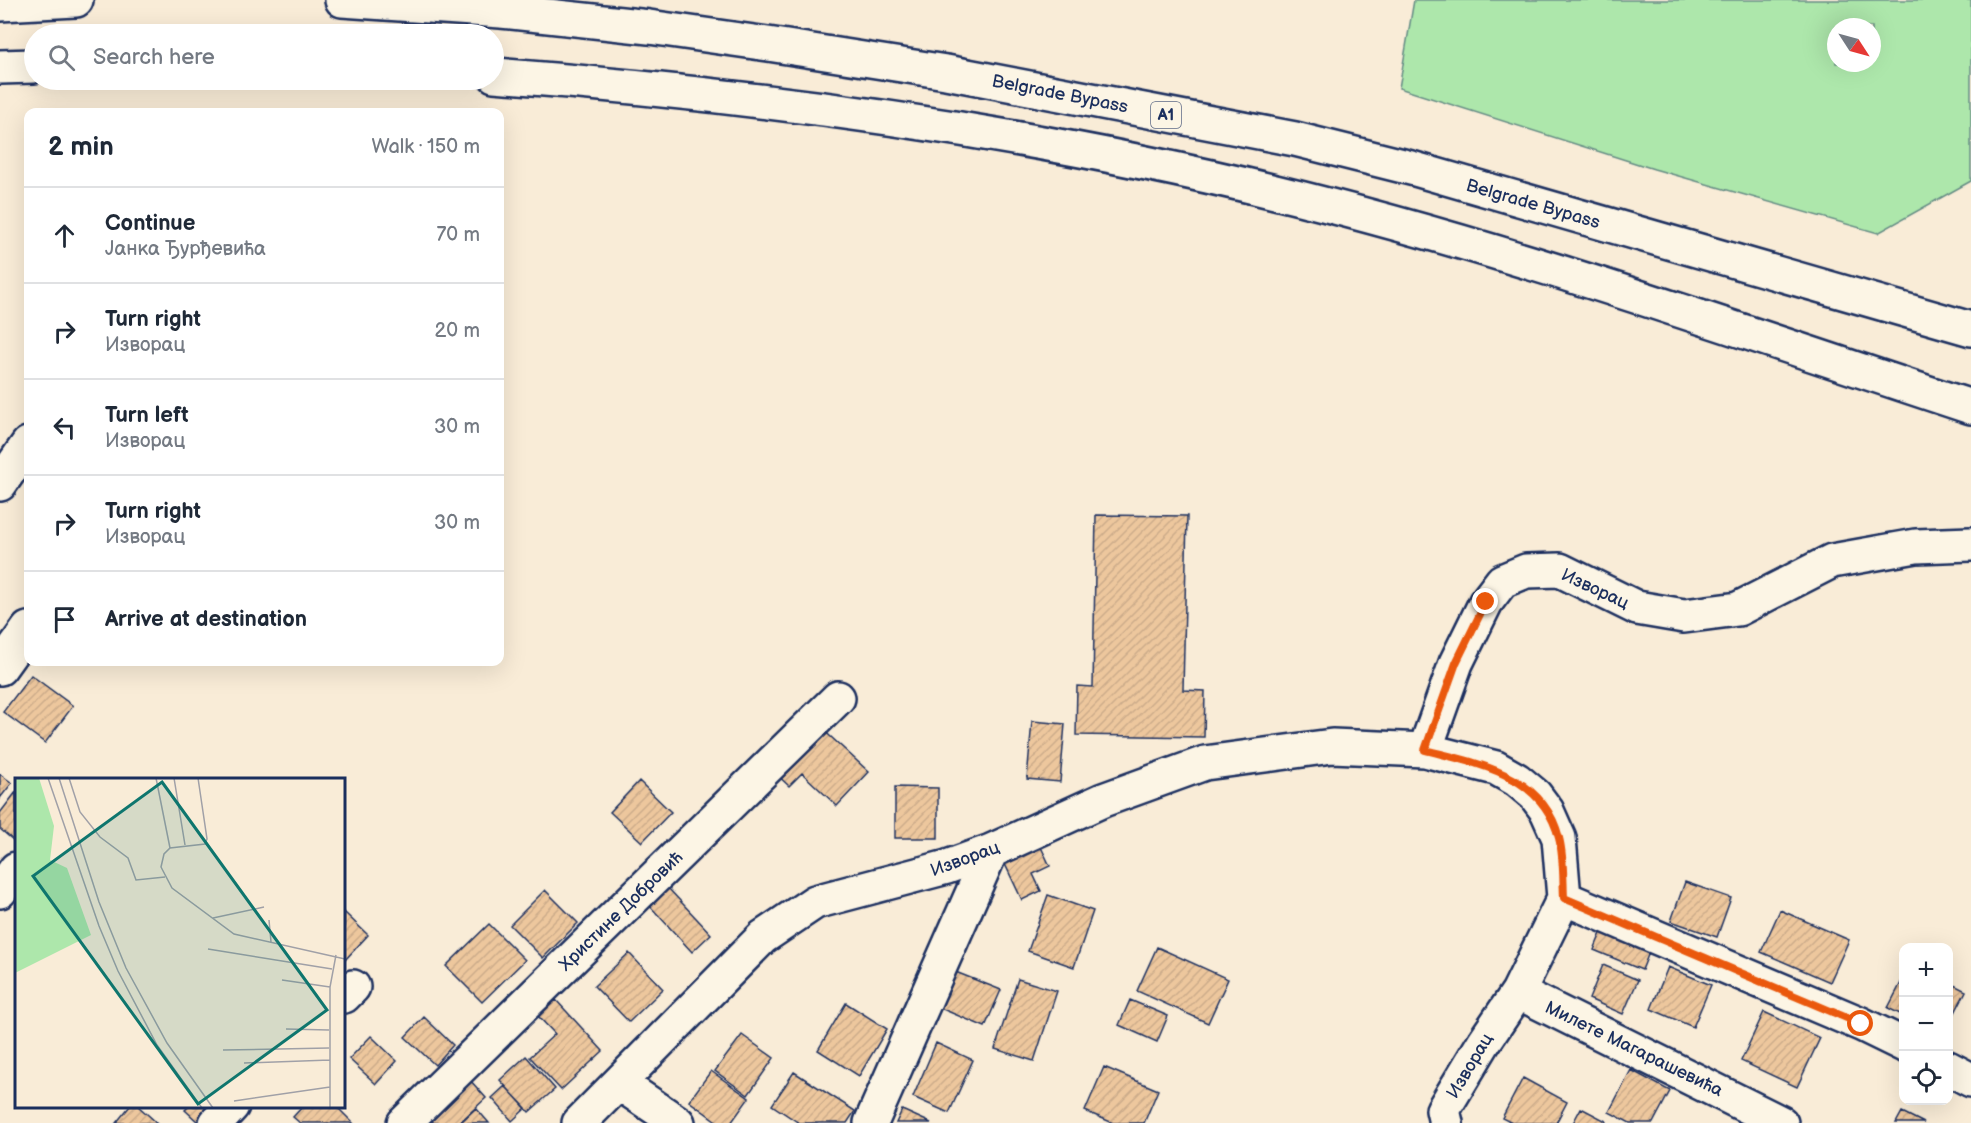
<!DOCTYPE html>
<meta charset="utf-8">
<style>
:root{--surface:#fff;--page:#f6f6f7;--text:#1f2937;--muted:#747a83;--line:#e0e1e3}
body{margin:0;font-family:"Balsamiq Sans",sans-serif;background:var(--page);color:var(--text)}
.controls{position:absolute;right:18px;bottom:18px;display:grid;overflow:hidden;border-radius:12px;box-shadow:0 6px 24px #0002}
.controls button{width:54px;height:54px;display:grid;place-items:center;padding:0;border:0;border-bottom:2px solid var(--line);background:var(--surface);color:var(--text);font:30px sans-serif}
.compass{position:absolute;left:1827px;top:18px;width:54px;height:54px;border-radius:50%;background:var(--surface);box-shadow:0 6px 24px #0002;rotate:126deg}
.stop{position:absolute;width:18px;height:18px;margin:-14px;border:4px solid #ea580c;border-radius:50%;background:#fff}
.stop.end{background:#ea580c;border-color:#fff;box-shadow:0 2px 6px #0008}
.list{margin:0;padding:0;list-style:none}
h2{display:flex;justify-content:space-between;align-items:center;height:78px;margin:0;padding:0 24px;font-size:26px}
h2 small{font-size:20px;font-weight:400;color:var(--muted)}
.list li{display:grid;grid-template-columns:39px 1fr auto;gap:18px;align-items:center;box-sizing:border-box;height:96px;padding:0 24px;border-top:2px solid var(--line)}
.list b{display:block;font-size:22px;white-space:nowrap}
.list p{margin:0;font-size:20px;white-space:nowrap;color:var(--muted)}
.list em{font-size:20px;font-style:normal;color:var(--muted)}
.icon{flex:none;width:33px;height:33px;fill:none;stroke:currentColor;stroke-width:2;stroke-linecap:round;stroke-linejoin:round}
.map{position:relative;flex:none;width:1971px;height:1123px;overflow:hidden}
.search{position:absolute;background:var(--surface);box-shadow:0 6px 24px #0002;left:24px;top:24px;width:480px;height:66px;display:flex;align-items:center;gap:15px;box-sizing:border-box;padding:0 21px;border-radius:33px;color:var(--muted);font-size:22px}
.panel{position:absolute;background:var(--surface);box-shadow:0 6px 24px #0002;left:24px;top:108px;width:480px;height:558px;border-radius:12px}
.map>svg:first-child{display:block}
.grass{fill:#ade7ab;stroke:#648b84;stroke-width:1.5;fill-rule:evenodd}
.building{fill:url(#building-hatch);stroke:#1b2f5e;stroke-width:1.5}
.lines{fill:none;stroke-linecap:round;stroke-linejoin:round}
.minor-casing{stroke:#1b2f5e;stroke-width:38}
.highway-casing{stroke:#1b2f5e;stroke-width:38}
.minor{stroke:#fcf5e5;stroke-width:33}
.highway{stroke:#fcf5e5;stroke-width:33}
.route{stroke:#ea580c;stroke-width:8}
.labels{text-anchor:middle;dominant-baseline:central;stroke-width:5;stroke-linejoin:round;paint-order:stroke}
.shield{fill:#fcf5e5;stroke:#5e6a86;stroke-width:1.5}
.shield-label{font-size:16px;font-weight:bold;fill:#1b2f5e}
.street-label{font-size:18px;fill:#1b2f5e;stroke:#fcf5e5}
.inset-road{fill:none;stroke:#a0a0a7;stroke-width:1.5}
.view{fill:#0f766e;fill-opacity:0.15;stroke:#0f766e;stroke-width:3}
.inset-edge{fill:none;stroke:#1b2f5e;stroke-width:3}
</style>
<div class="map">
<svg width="1971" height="1123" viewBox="0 0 1971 1123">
<defs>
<pattern id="building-hatch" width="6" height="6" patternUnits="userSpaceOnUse" patternTransform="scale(1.5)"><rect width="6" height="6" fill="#edc79d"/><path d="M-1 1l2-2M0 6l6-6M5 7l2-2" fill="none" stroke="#cbab8a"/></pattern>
</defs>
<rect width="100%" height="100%" fill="#f9ecd7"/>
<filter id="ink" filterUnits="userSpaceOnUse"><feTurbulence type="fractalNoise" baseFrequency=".0167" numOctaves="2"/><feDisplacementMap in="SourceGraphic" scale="12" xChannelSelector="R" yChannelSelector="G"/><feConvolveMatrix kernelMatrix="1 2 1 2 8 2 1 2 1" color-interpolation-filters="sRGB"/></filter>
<g filter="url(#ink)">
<!-- grass -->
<path class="grass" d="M 1414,0 L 1971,0 L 1971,181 L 1878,233 L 1654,169 L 1399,88 ZM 1836,27 L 1872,27 L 1872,63 L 1836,63 Z"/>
<!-- building -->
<path class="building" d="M 1096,515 L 1187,516 L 1183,690 L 1205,691 L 1204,737 L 1076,735 L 1077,686 L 1093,687 Z
M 31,675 L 73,706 L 45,743 L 3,712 Z
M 1032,721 L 1065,724 L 1060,782 L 1027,779 Z
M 818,725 L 869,772 L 837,806 L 802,773 L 789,786 L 774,772 Z
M 0,774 L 12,783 L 0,798 Z
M 639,781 L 671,812 L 642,842 L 610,812 Z
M 895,787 L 938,788 L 938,838 L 895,838 Z
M 16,792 L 16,835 L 13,840 L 0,829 L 0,813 Z
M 1040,845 L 1050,866 L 1033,874 L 1041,891 L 1022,900 L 1004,862 Z
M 1685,882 L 1731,898 L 1717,937 L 1671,921 Z
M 668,888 L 711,934 L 692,952 L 649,905 Z
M 545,890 L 578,923 L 543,958 L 510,925 Z
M 1048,895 L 1093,911 L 1074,967 L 1028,951 Z
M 1780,910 L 1849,940 L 1830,982 L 1761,952 Z
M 344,912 L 368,935 L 344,961 Z
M 489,924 L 525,960 L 482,1002 L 446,966 Z
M 1604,926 L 1652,945 L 1642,970 L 1594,950 Z
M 1157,947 L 1228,979 L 1208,1023 L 1137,991 Z
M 629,953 L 663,989 L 629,1022 L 594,986 Z
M 1603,965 L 1638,980 L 1623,1014 L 1589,999 Z
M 1668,967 L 1711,985 L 1693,1027 L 1651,1009 Z
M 948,969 L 1001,990 L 985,1027 L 933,1005 Z
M 1904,977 L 1904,1016 L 1888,1008 Z
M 1018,979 L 1057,991 L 1034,1061 L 995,1049 Z
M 1948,982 L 1966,991 L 1948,1026 Z
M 556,1000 L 603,1051 L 561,1090 L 530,1057 L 555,1034 L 538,1016 Z
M 1130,1000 L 1168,1016 L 1157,1042 L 1119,1025 Z
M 846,1003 L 887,1029 L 859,1076 L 818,1050 Z
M 1764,1012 L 1820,1038 L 1797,1087 L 1741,1061 Z
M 424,1017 L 453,1045 L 435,1065 L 405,1037 Z
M 742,1035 L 774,1058 L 748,1095 L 715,1071 Z
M 371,1036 L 397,1061 L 376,1084 L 349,1059 Z
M 936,1043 L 973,1060 L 949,1113 L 913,1097 Z
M 526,1056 L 555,1089 L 529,1112 L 500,1080 Z
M 1104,1067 L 1158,1090 L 1144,1123 L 1113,1123 L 1085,1111 Z
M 1631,1070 L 1670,1091 L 1653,1123 L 1630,1123 L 1609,1112 Z
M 711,1071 L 749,1098 L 731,1123 L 719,1123 L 689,1101 Z
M 794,1072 L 855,1111 L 847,1123 L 799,1123 L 772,1105 Z
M 1523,1078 L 1567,1102 L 1556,1123 L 1512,1123 L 1502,1118 Z
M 470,1080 L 486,1098 L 459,1123 L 434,1123 L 429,1118 Z
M 505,1086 L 526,1108 L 512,1121 L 492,1098 Z
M 130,1106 L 138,1106 L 157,1123 L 116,1123 Z
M 189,1106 L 224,1106 L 209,1123 L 199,1123 L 185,1110 Z
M 303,1106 L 336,1106 L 353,1123 L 300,1123 L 293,1117 Z
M 476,1108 L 489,1123 L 460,1123 Z
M 1581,1108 L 1606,1121 L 1605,1123 L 1573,1123 Z
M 902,1110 L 931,1123 L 896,1123 Z
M 1902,1112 L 1924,1123 L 1896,1123 Z"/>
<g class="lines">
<defs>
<path id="minor" d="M 0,484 L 28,444
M 0,668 L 28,629
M 1425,750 L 1456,663 L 1486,602 L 1502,581 L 1526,571 L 1560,570 L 1637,608 L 1684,616 L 1738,609 L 1832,561 L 1916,546 L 1971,544
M 0,891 L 16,869
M 1564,898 L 1861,1024 L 1904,1045
M 1518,992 L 1781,1123
M 344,996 L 353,987
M 1948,1068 L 1971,1080
M 619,1083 L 678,1123
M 216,1123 L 232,1106
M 404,1123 L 838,698
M 579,1123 L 763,937 L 815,902 L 947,867 L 991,851 L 1103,800 L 1205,763 L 1332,746 L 1425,750 L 1496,768 L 1517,780 L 1535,795 L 1547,811 L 1559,838 L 1564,898 L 1518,992 L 1484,1042 L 1443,1110 L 1446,1123
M 871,1123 L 991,851"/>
<path id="highway" d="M 342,0 L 501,11 L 649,27 L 768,44 L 946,72 L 1295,139 L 1415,169 L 1971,329
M 0,4 L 76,0
M 0,67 L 34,66
M 494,75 C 754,95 1016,129 1271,191 C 1508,248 1739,331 1971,407"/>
</defs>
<!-- minor casing -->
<use href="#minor" class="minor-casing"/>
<!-- highway casing -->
<use href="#highway" class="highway-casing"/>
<!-- minor -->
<use href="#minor" class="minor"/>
<!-- highway -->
<use href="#highway" class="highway"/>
</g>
</g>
<g class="lines" filter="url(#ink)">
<!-- route -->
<path class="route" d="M 1486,602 L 1456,663 L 1425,750 C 1479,764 1543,774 1559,838 C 1564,857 1563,879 1564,898 L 1861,1024"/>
</g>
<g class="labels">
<!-- shield labels -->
<rect class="shield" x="1151" y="102" width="30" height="26" rx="4.5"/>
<g class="shield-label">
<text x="1166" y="115">A1</text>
</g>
<!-- street labels -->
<g class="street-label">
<text transform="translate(1060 94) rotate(11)">Belgrade Bypass</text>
<text transform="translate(1533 204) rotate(16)">Belgrade Bypass</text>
<text transform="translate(1595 589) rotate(25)">Изворац</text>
<text transform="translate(965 859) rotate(-20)">Изворац</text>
<text transform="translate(621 911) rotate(-44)">Христине Добровић</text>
<text transform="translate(1634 1049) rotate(26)">Милете Магарашевића</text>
<text transform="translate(1470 1066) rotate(-59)">Изворац</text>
</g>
</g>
<!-- overview -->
<g transform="translate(15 778)">
<rect width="330" height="330" fill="#f9ecd7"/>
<path d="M 0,0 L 24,0 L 39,48 L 35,82 L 52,90 L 76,157 L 0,195 Z" fill="#ade7ab"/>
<path class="inset-road" d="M 33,0 L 84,148 L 103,193 L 142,267 L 187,330M 44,0 L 84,124 L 111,190 L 152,265 L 198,330M 54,0 L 65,34 L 85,59 L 113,80 L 121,102 L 150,99M 141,0 L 155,70M 159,0 L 170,67M 183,0 L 192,61 L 190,66 L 155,70 L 149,76 L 146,89 L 157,110 L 219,156 L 330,181M 198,140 L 249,129M 254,142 L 256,164M 193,171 L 317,191M 267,202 L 315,209M 271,251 L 314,252M 208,272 L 314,270M 229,285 L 315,282M 219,323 L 315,309M 315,330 L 315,209 L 321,177"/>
<path class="view" d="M 147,4 L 312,232 L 183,326 L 18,98 Z"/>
<rect width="330" height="330" class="inset-edge"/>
</g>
</svg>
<div class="controls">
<button>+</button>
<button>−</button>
<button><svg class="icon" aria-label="locate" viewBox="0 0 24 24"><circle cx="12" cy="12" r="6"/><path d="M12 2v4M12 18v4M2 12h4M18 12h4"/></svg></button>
</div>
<svg class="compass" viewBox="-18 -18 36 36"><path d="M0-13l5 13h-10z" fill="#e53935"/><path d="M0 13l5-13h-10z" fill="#747a83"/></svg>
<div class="stop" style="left:1861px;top:1024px"></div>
<div class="stop end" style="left:1486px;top:602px"></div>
<div class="search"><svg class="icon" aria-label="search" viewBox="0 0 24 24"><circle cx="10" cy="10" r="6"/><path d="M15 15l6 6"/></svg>Search here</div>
<section class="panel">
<h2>2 min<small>Walk · 150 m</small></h2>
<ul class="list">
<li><svg class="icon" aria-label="ahead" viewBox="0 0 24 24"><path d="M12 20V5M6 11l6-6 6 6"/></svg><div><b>Continue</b><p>Јанка Ђурђевића</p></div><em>70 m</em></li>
<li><svg class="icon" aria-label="right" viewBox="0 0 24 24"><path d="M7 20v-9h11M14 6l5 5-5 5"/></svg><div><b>Turn right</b><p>Изворац</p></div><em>20 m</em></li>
<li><svg class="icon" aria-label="left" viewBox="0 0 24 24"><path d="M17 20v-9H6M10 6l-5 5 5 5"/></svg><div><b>Turn left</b><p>Изворац</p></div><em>30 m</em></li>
<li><svg class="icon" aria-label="right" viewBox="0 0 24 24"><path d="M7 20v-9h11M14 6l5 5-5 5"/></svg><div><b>Turn right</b><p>Изворац</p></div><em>30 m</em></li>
<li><svg class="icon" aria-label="arrive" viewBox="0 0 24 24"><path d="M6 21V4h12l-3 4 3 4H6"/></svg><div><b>Arrive at destination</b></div></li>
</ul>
</section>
</div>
